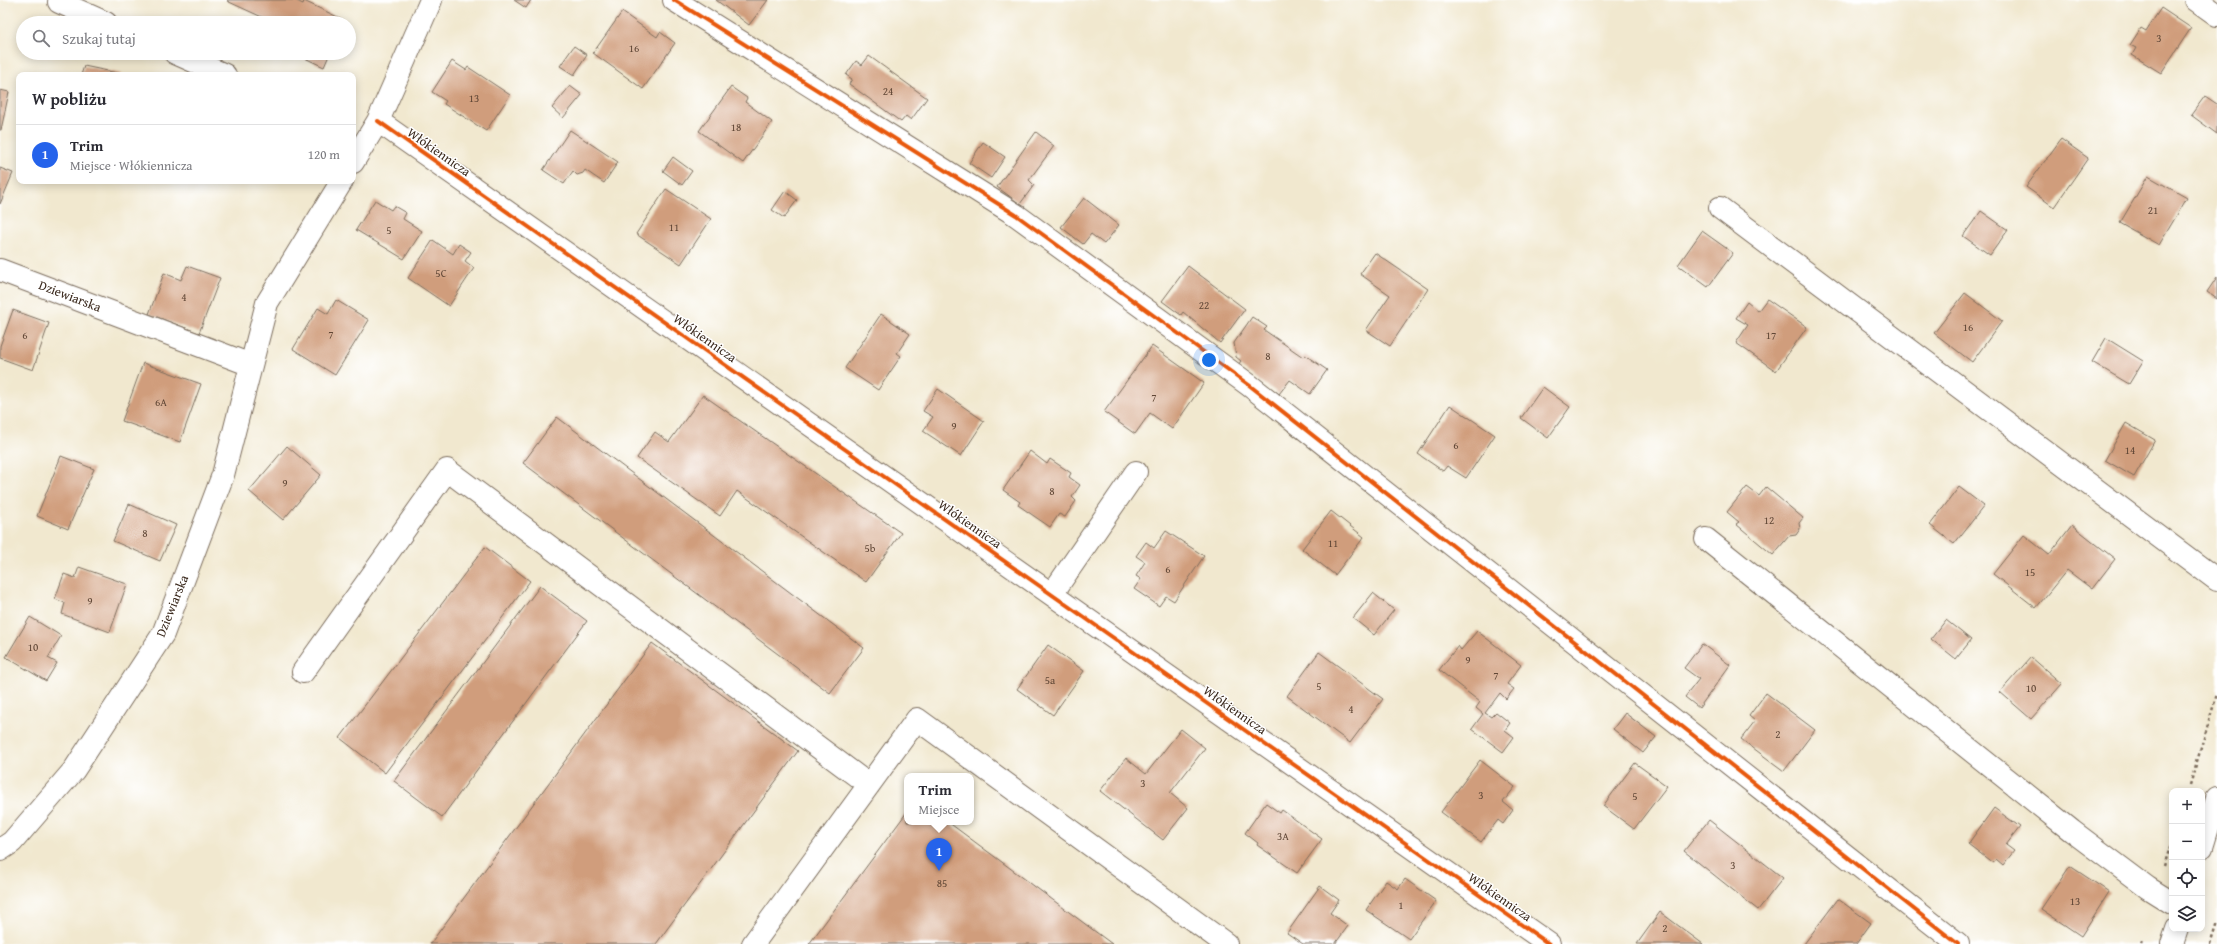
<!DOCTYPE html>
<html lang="pl">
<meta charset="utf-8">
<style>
:root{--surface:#fff;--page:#f7f7f7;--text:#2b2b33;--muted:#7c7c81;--line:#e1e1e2;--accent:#2563eb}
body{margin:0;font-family:"Gentium Book Plus",serif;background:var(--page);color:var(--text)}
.controls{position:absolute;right:12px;bottom:12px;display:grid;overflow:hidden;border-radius:8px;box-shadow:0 2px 10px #0003}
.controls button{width:36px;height:36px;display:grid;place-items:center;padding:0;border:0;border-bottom:1px solid var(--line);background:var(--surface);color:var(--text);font:20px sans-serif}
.you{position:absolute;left:1209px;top:360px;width:14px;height:14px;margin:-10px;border:3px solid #fff;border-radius:50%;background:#1a73e8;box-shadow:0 0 0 6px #1a73e833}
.badge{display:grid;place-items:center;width:26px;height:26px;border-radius:50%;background:var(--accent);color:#fff;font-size:13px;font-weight:700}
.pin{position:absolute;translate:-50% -33px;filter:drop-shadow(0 1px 2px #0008)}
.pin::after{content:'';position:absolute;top:21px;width:14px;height:12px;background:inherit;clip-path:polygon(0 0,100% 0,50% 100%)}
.popup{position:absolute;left:904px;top:773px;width:70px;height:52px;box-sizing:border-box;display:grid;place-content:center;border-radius:8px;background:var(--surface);filter:drop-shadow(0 1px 3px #0005);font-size:13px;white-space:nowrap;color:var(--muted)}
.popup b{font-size:15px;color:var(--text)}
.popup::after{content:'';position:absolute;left:50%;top:100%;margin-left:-8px;border:8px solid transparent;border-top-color:var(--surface)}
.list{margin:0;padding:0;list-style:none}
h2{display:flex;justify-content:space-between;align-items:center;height:52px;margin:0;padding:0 16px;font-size:17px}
h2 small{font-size:13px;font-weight:400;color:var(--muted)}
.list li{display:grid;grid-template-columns:26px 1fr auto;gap:12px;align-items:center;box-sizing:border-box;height:60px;padding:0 16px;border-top:1px solid var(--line)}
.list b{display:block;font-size:15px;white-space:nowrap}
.list p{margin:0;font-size:13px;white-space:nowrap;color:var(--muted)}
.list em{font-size:13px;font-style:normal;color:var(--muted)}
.icon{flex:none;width:22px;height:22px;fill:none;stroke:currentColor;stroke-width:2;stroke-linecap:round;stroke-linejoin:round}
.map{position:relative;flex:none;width:2217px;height:944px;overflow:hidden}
.search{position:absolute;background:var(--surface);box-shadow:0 2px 10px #0003;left:16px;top:16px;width:340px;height:44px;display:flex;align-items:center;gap:10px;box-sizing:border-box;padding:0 14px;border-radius:22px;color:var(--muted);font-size:15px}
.panel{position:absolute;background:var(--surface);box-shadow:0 2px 10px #0003;left:16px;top:72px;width:340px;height:112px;border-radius:8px}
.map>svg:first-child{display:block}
.building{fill:#d09d7c}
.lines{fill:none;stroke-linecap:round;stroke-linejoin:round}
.minor-casing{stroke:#7b6c5c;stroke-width:24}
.path{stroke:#7b6c5c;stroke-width:2.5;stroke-dasharray:3 3;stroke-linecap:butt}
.minor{stroke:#fff;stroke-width:22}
.cycleway-casing{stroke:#fff;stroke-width:6}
.cycleway{stroke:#e8590c;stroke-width:4}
.labels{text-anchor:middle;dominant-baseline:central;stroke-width:3;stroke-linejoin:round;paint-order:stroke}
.number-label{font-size:11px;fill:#604736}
.street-label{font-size:13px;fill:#3b2a1e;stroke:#fff}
</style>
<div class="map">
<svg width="2217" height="944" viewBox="0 0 2217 944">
<rect width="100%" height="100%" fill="#fff"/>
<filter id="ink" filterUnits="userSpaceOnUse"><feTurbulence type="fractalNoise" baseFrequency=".025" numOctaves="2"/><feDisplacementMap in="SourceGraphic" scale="8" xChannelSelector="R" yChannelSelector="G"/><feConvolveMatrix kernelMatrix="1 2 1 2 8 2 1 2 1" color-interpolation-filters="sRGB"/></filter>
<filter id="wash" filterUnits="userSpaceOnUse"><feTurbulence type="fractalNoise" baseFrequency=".012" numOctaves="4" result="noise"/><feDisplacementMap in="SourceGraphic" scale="16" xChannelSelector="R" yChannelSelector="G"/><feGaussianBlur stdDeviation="0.9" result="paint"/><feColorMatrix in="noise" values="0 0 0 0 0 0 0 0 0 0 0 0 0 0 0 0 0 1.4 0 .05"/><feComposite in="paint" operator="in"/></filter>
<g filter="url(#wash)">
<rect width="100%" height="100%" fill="#f1e8cf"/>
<g id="blocks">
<!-- building -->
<path class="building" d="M 228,0 L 295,0 L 303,4 L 304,1 L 344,20 L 343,23 L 267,23 L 263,21 L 264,18 L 227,1 Z
M 514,0 L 531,0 L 526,8 Z
M 716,0 L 768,0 L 749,25 Z
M 2161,8 L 2191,28 L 2161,73 L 2132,55 L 2136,48 L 2130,45 L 2141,28 L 2146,31 Z
M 622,12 L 657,37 L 660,32 L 675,43 L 643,89 L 593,53 Z
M 574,46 L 587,55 L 574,75 L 560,66 Z
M 294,53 L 330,53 L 324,67 Z
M 869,56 L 927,98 L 911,120 L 906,116 L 901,122 L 849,84 L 852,79 L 846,75 L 856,61 L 862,65 Z
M 452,61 L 466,70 L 468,67 L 510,95 L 486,131 L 444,104 L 446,101 L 432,92 Z
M 84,66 L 122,74 L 121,75 L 81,75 Z
M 570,86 L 582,95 L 563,118 L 552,108 Z
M 731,87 L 747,98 L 745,102 L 772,122 L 743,163 L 699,131 Z
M 0,90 L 9,92 L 1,130 L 0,130 Z
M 2205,96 L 2217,104 L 2217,134 L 2191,115 Z
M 570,130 L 618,162 L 604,183 L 585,170 L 583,173 L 577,175 L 573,171 L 564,184 L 543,170 Z
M 1036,132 L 1054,146 L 1029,180 L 1034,185 L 1020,204 L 997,187 Z
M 2061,139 L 2088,158 L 2054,207 L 2026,187 Z
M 983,142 L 1005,157 L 991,178 L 969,163 Z
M 673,157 L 692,171 L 682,185 L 663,171 Z
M 0,168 L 13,173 L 0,204 Z
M 2148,176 L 2187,198 L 2159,245 L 2120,223 Z
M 666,189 L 711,219 L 681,264 L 636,234 Z
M 785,191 L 797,200 L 784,218 L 772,210 Z
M 1084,198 L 1119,225 L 1104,244 L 1091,234 L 1083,244 L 1061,227 Z
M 375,200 L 391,210 L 394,206 L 406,213 L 403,219 L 422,231 L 404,259 L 356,230 Z
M 1981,211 L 2008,230 L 1990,255 L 1963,236 Z
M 1702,231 L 1733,253 L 1708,287 L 1678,265 Z
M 433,240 L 453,254 L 459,244 L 471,252 L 465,261 L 474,268 L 449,306 L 408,278 Z
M 1375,253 L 1428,289 L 1390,346 L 1366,330 L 1390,295 L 1360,274 Z
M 187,266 L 220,278 L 199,333 L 149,314 L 164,273 L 181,280 Z
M 1188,266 L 1245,309 L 1220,343 L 1183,312 L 1181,315 L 1162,301 Z
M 2217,277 L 2217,299 L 2207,292 Z
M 1965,293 L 2002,321 L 1972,362 L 1934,333 Z
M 1767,299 L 1807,327 L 1776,371 L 1736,343 L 1748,325 L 1736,318 L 1747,302 L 1758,311 Z
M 336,300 L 369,320 L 335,375 L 293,349 L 318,308 L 328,314 Z
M 13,310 L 49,323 L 33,370 L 0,358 L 0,346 Z
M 881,314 L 910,334 L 897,353 L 901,356 L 878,390 L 845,368 Z
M 1252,317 L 1267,327 L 1264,330 L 1303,357 L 1305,355 L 1327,370 L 1310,394 L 1290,380 L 1279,394 L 1238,365 L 1241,361 L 1236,357 L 1234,343 Z
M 2106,338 L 2143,361 L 2129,384 L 2092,362 Z
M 1152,346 L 1204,383 L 1172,429 L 1150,413 L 1135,434 L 1104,412 Z
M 143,363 L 201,384 L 180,442 L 122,421 Z
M 1543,387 L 1570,407 L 1548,438 L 1521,418 Z
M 938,389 L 984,421 L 961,456 L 923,431 L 933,417 L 923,411 Z
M 703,395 L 901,533 L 866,582 L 737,491 L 720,516 L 637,458 L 655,432 L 669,442 Z
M 1450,405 L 1495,435 L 1466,478 L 1447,466 L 1443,471 L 1418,454 Z
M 557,417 L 864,648 L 830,693 L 523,463 Z
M 2126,423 L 2155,440 L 2134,477 L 2105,460 Z
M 287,446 L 321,475 L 283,520 L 249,491 Z
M 1030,451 L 1047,464 L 1050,459 L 1071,473 L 1069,477 L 1080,485 L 1072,497 L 1076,501 L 1065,517 L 1059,514 L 1050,527 L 1018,505 L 1020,502 L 1003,490 Z
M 61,456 L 94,469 L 68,529 L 37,516 Z
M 1747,487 L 1759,496 L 1766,487 L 1803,518 L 1799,523 L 1800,529 L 1796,535 L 1789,536 L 1773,555 L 1736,524 L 1739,522 L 1727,512 Z
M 1959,487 L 1984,506 L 1954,544 L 1930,525 Z
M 129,504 L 176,525 L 160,561 L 113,541 Z
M 1331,511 L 1364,537 L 1335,575 L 1302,549 Z
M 2072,525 L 2115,559 L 2092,589 L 2067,570 L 2036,608 L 1993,574 L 2024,535 L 2049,555 Z
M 1166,531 L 1204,556 L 1174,601 L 1166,596 L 1159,606 L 1134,589 L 1141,579 L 1136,576 L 1145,562 L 1136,556 L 1146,542 L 1154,548 Z
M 485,547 L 530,581 L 385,773 L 340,738 Z
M 79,567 L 127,584 L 110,632 L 62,614 L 65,603 L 55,599 L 64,574 L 75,578 Z
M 540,586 L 587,621 L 442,817 L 394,781 Z
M 1373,593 L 1394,610 L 1374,635 L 1353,618 Z
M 30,617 L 61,636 L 48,658 L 57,663 L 46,681 L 6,657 Z
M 1946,620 L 1971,640 L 1956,659 L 1931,639 Z
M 1477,631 L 1521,665 L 1507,684 L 1514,689 L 1506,699 L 1500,693 L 1485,713 L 1491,717 L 1496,712 L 1510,723 L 1505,730 L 1514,737 L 1503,752 L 1472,729 L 1483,714 L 1476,708 L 1480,702 L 1439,670 L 1458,646 L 1461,650 Z
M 652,643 L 798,751 L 656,944 L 430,944 Z
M 1702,644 L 1730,665 L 1699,708 L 1685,697 L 1699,679 L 1684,668 Z
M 1048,645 L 1084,671 L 1053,715 L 1017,689 Z
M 1319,652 L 1383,699 L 1350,743 L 1287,696 Z
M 2031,657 L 2062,684 L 2031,719 L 2000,692 Z
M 1766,693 L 1815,730 L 1784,771 L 1741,739 L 1755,721 L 1749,716 Z
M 1625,713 L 1656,737 L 1643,753 L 1613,729 Z
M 1181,729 L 1205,748 L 1170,793 L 1188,808 L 1163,840 L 1100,791 L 1126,758 L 1146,774 Z
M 1480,760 L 1515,787 L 1503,802 L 1513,810 L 1503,824 L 1498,820 L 1481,842 L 1441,812 Z
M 1635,763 L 1667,786 L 1634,829 L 1603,806 Z
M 1266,803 L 1280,813 L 1282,810 L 1322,839 L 1297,873 L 1257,845 L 1258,843 L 1245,833 Z
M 1994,808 L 2020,827 L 2006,845 L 2014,851 L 2003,865 L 1996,859 L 1993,863 L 1968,844 Z
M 907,812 L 907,822 L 948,822 L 1112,944 L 809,944 Z
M 1709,820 L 1783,878 L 1758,910 L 1684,851 Z
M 2070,866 L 2109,892 L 2081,936 L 2041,909 Z
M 1405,879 L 1436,901 L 1409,939 L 1366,910 L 1386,881 L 1398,889 Z
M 1320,886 L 1339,900 L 1330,913 L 1348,926 L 1335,944 L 1303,944 L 1287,933 Z
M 1838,899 L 1871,923 L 1856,944 L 1804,944 Z
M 1660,912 L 1703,944 L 1637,944 Z"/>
</g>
</g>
<g filter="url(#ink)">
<use href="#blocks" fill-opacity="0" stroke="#7b6c5c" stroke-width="1"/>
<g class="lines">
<defs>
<path id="minor" d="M 674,0 L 1016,215 L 1249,385 L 1958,944
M 2196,0 L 2217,15
M 59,2 L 106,23
M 175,53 L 225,75
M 378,121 L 1549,944
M 353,162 L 378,121 L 431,0
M 1720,208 L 2217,580
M 0,270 L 251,365
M 1706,539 L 2072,831 L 2148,888 L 2172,903
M 1052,594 L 1136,472
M 303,672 L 447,470 L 869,785
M 2202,847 L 2217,798
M 0,850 L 12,842 L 74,770 L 163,634 L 223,475 L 267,303 L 342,181
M 753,944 L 917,719 L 1226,944
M 2172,944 L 2177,929"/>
</defs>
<!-- minor casing -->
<use href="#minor" class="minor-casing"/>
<!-- path -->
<path class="path" d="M 2190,785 L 2217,694
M 2164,866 L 2172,841
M 2141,944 L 2143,939
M 2210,944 L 2217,922"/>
<!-- minor -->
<use href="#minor" class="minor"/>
<defs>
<path id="cycleway" d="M 674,0 L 1016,215 L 1249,385 L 1958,944
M 378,121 L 1549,944"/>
</defs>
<!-- cycleway casing -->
<use href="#cycleway" class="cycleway-casing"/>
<!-- cycleway -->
<use href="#cycleway" class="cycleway"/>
</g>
</g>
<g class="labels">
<!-- number labels -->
<g class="number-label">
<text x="2159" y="38">3</text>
<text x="634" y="48">16</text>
<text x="888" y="91">24</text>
<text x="474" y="98">13</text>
<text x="736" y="127">18</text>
<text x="2153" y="210">21</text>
<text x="674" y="227">11</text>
<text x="389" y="230">5</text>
<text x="441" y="273">5C</text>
<text x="184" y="297">4</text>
<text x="1204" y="305">22</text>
<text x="1968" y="327">16</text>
<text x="331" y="334">7</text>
<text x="25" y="335">6</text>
<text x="1771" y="335">17</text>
<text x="1268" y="356">8</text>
<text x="1154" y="397">7</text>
<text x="161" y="402">6A</text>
<text x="954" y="426">9</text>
<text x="1456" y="445">6</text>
<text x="2130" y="450">14</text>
<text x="285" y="483">9</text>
<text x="1052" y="491">8</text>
<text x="1769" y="520">12</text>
<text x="145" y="533">8</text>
<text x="1333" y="543">11</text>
<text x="870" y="548">5b</text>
<text x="1168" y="569">6</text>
<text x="2030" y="572">15</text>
<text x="90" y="601">9</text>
<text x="33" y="647">10</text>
<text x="1468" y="660">9</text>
<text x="1496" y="675">7</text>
<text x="1050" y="680">5a</text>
<text x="1319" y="686">5</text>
<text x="2031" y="688">10</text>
<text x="1351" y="709">4</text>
<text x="1778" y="734">2</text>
<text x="1143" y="783">3</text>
<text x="1481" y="795">3</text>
<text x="1635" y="796">5</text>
<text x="1283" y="836">3A</text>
<text x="1733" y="865">3</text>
<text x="942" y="883">85</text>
<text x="2075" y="901">13</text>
<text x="1401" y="905">1</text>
<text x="1665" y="928">2</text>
</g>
<!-- street labels -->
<g class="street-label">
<text transform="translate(439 152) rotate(35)">Włókiennicza</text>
<text transform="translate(70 296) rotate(21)">Dziewiarska</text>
<text transform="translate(705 338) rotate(35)">Włókiennicza</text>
<text transform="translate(970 524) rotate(35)">Włókiennicza</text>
<text transform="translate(172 606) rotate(-68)">Dziewiarska</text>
<text transform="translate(1235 710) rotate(35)">Włókiennicza</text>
<text transform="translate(1500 897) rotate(35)">Włókiennicza</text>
</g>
</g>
</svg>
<div class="controls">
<button>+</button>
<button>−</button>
<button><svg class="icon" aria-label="locate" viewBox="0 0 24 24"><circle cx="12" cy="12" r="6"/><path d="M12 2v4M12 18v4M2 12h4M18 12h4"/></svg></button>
<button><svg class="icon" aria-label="layers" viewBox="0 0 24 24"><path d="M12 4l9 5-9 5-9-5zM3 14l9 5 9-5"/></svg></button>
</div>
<div class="you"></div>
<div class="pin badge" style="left:939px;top:871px">1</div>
<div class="popup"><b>Trim</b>Miejsce</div>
<div class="search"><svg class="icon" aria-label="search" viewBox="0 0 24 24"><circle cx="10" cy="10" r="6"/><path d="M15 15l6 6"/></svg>Szukaj tutaj</div>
<section class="panel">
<h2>W pobliżu<small></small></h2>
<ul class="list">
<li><span class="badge">1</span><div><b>Trim</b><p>Miejsce · Włókiennicza</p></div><em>120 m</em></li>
</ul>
</section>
</div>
